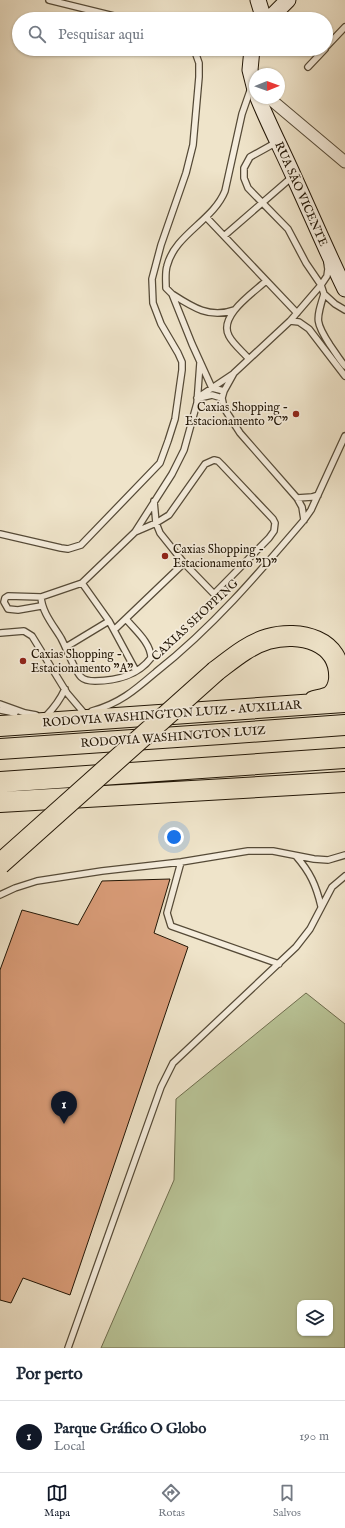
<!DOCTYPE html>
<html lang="pt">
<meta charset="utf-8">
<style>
:root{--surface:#fff;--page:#f6f6f7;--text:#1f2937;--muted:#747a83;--line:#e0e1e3;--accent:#111827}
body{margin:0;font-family:"IM FELL English",serif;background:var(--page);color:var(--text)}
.controls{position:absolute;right:12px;bottom:12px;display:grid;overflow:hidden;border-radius:8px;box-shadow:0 1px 3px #0004}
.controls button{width:36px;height:36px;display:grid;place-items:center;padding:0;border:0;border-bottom:1px solid var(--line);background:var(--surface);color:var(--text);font:20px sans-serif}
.compass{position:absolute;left:249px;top:68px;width:36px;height:36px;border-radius:50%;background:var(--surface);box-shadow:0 1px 3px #0004;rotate:89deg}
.you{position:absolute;left:174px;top:837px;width:14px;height:14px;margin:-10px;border:3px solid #fff;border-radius:50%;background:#1a73e8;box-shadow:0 0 0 6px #1a73e833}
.badge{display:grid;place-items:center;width:26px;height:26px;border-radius:50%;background:var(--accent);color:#fff;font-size:13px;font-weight:700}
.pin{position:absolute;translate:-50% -33px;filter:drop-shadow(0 1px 2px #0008)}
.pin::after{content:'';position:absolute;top:21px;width:14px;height:12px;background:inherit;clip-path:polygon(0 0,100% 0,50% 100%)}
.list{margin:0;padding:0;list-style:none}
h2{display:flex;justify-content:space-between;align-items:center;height:52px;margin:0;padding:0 16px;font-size:17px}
h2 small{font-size:13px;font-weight:400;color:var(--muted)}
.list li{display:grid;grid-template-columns:26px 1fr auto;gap:12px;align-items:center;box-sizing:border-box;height:72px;padding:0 16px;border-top:1px solid var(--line)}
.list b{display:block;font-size:15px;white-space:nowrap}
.list p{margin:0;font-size:13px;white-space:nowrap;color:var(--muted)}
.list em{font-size:13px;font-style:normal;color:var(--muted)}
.icon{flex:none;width:22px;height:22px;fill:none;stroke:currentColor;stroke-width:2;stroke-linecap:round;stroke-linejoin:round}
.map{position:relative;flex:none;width:345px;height:1348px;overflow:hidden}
.search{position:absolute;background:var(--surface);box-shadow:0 1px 3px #0004;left:12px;right:12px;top:12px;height:44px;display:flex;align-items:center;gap:10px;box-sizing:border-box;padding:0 14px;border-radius:22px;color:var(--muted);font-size:15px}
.sheet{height:124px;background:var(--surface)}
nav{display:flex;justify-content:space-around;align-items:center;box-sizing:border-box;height:56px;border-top:1px solid var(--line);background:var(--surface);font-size:11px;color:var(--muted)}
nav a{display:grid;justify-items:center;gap:2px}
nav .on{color:var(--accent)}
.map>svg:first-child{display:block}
.green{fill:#b9c497;stroke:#6e6d4e;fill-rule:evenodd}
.building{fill:#d99c78;stroke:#221606}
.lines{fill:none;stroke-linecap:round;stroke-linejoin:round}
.lane-casing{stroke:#554a37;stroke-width:8}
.street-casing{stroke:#554a37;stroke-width:13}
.secondary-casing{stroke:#221606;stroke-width:17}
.highway-casing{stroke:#221606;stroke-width:22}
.lane{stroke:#f5eddd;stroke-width:5.5}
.street{stroke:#f5eddd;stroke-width:11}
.secondary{stroke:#f5eddd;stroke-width:15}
.highway{stroke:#efe4ca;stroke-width:20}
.highway-bridge-casing{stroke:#221606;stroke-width:22;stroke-linecap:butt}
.highway-bridge{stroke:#efe4ca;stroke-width:20}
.poi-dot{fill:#8f2418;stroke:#f5eddd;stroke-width:1.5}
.labels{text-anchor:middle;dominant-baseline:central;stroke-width:3.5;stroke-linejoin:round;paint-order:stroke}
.street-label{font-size:12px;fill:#221606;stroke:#f5eddd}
.poi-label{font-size:12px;fill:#221606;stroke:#f5eddd;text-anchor:start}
</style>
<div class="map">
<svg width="345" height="1348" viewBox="0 0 345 1348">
<rect width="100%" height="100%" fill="#efe4ca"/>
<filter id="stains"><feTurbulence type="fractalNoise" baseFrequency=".005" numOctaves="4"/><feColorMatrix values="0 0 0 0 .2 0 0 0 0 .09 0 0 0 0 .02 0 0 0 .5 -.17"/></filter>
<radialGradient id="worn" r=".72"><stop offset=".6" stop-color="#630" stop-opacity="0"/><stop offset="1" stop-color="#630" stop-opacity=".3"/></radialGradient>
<!-- green -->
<path class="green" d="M 306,993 L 345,1024 L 345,1348 L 101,1348 L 174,1180 L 176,1099 ZM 300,1303 L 330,1303 L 330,1333 L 300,1333 Z"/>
<!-- building -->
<path class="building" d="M 170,879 L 154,933 L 188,947 L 70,1295 L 23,1278 L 11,1303 L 0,1300 L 0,970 L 22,910 L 78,925 L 102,881 Z"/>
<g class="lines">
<defs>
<path id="lane" d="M 49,0 L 126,19
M 326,47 L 345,27
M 308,67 L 325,49
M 277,142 L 250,157 L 244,168 L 244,178 L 248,188 L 288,229 L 306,263 L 321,285 L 324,294
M 206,217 L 297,313
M 224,236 L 292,177
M 172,294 C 192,307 210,319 234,310
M 345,310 L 335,304 L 324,294 C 316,320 315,322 330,345 C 335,352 339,359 345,366
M 290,321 L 299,322 L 309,329 L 345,376
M 249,359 C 243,352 233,344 229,336 C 218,316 253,293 266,281
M 224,391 L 212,388 L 192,344 L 172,294 L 166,288 C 166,281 165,273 167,266 C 175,234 213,221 225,191 L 242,114 L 251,88
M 197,398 L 233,374
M 199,398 L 212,395 L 222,398
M 297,498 L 312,497 L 318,495
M 304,520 L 302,507 L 297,498 L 240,433 L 224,408 L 222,398 L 224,391 L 234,373 L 290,321 L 321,285 L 327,276 L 328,269 L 327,263
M 135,532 L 156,523 L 169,515 L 205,464 L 214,460 L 218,461 L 222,465 L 273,519 L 275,523 L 274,531 L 269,538 L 214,594 L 184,563 L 160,533 L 156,523 L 154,501
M 0,534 L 61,548 L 68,549 L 81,545 L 160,463 L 168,441 L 175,419 L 182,370 L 182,362 L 178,353 L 161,324 L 153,303 L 152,279 L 161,245 L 186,173 L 193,145 L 199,77 L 199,63 L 194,49
M 82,583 L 109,621 L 136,671
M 41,597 C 42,612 53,625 61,638 C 66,647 74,670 81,677 C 84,680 91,681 95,681 C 116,681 138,675 151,658 C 151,643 135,630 126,619
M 41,606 L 18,610 L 8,609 L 4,602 L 5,598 L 8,596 L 41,597 L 82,583 L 135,532 L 172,474 L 184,450 L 197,403 L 200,363
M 114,630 L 184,563
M 0,633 L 24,631 L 32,636 L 67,693 L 84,713 L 80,713
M 66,647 L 109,621
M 0,704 L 25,713 L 36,715
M 0,710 L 15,713
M 92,711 C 119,704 135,690 156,672 C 212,628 258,574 304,520 L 311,510 L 345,436
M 46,716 C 55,707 60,700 65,689
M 296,856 C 310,872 316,885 321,906
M 181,862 L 167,913 L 171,926 L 279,964
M 0,895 L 15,888 L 37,881 L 102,871 L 181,862 L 248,851 L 273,851 L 314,859 L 328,860 L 345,855
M 68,1348 L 161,1087 L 173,1063 L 296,947 L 310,929 L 332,887 L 345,876"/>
<path id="street" d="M 269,98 L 345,162"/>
<path id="secondary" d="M 258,0 L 262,13 L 261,19
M 269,19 L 288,0
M 252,49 L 250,70 L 255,90
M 258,98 C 269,125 282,150 294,177 C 311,214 327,252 345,289"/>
<path id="highway" d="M 216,671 C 232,659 248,645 268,639 C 299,630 342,640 339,680 C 338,687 336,693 329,697 C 324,699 319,700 314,701
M 0,726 L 345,702
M 0,749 L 221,734 L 345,725
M 0,782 L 345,758
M 0,802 L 345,782"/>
</defs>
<!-- lane casing -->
<use href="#lane" class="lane-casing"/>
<!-- street casing -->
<use href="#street" class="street-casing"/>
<!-- secondary casing -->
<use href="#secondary" class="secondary-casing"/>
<!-- highway casing -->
<use href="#highway" class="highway-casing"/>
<!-- lane -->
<use href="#lane" class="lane"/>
<!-- street -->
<use href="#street" class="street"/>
<!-- secondary -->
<use href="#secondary" class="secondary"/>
<!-- highway -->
<use href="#highway" class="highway"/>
<defs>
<path id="highway-bridge" d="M 0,864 L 216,671"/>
</defs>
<!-- highway-bridge casing -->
<use href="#highway-bridge" class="highway-bridge-casing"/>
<!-- highway-bridge -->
<use href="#highway-bridge" class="highway-bridge"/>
</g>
<!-- markers -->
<g class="poi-dot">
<circle cx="296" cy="414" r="4"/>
<circle cx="165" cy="556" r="4"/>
<circle cx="23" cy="661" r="4"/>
</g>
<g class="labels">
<!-- street labels -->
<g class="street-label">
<text transform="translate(301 194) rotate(66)">RUA SĀO VICENTE</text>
<text transform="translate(195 620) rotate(-43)">CAXIAS SHOPPING</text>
<text transform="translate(172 714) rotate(-4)">RODOVIA WASHINGTON LUIZ - AUXILIAR</text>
<text transform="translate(173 737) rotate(-4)">RODOVIA WASHINGTON LUIZ</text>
</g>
<!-- poi labels -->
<g class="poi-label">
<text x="288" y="407" text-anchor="end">Caxias Shopping -<tspan x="288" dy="14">Estacionamento "C"</tspan></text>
<text x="173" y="549">Caxias Shopping -<tspan x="173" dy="14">Estacionamento "D"</tspan></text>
<text x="31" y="654">Caxias Shopping -<tspan x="31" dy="14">Estacionamento "A"</tspan></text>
</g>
</g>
<rect width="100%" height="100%" filter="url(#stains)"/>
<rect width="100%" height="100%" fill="url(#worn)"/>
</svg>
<div class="controls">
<button><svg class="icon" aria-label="layers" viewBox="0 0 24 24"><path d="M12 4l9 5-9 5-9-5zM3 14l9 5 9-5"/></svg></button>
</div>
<svg class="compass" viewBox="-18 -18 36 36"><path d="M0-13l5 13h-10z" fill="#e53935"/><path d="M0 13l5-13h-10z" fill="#747a83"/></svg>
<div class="you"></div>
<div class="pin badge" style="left:64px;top:1124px">1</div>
<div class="search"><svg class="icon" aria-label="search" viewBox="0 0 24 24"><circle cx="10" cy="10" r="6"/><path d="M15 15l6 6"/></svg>Pesquisar aqui</div>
</div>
<section class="sheet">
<h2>Por perto<small></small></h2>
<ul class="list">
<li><span class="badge">1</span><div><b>Parque Gráfico O Globo</b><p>Local</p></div><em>190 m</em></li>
</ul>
</section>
<nav>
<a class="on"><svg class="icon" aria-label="map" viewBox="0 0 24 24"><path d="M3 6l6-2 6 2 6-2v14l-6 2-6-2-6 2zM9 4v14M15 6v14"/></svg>Mapa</a>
<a><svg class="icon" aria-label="directions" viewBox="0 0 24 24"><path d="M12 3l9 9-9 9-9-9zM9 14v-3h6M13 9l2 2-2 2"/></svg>Rotas</a>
<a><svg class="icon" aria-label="saved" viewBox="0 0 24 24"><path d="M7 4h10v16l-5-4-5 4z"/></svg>Salvos</a>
</nav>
